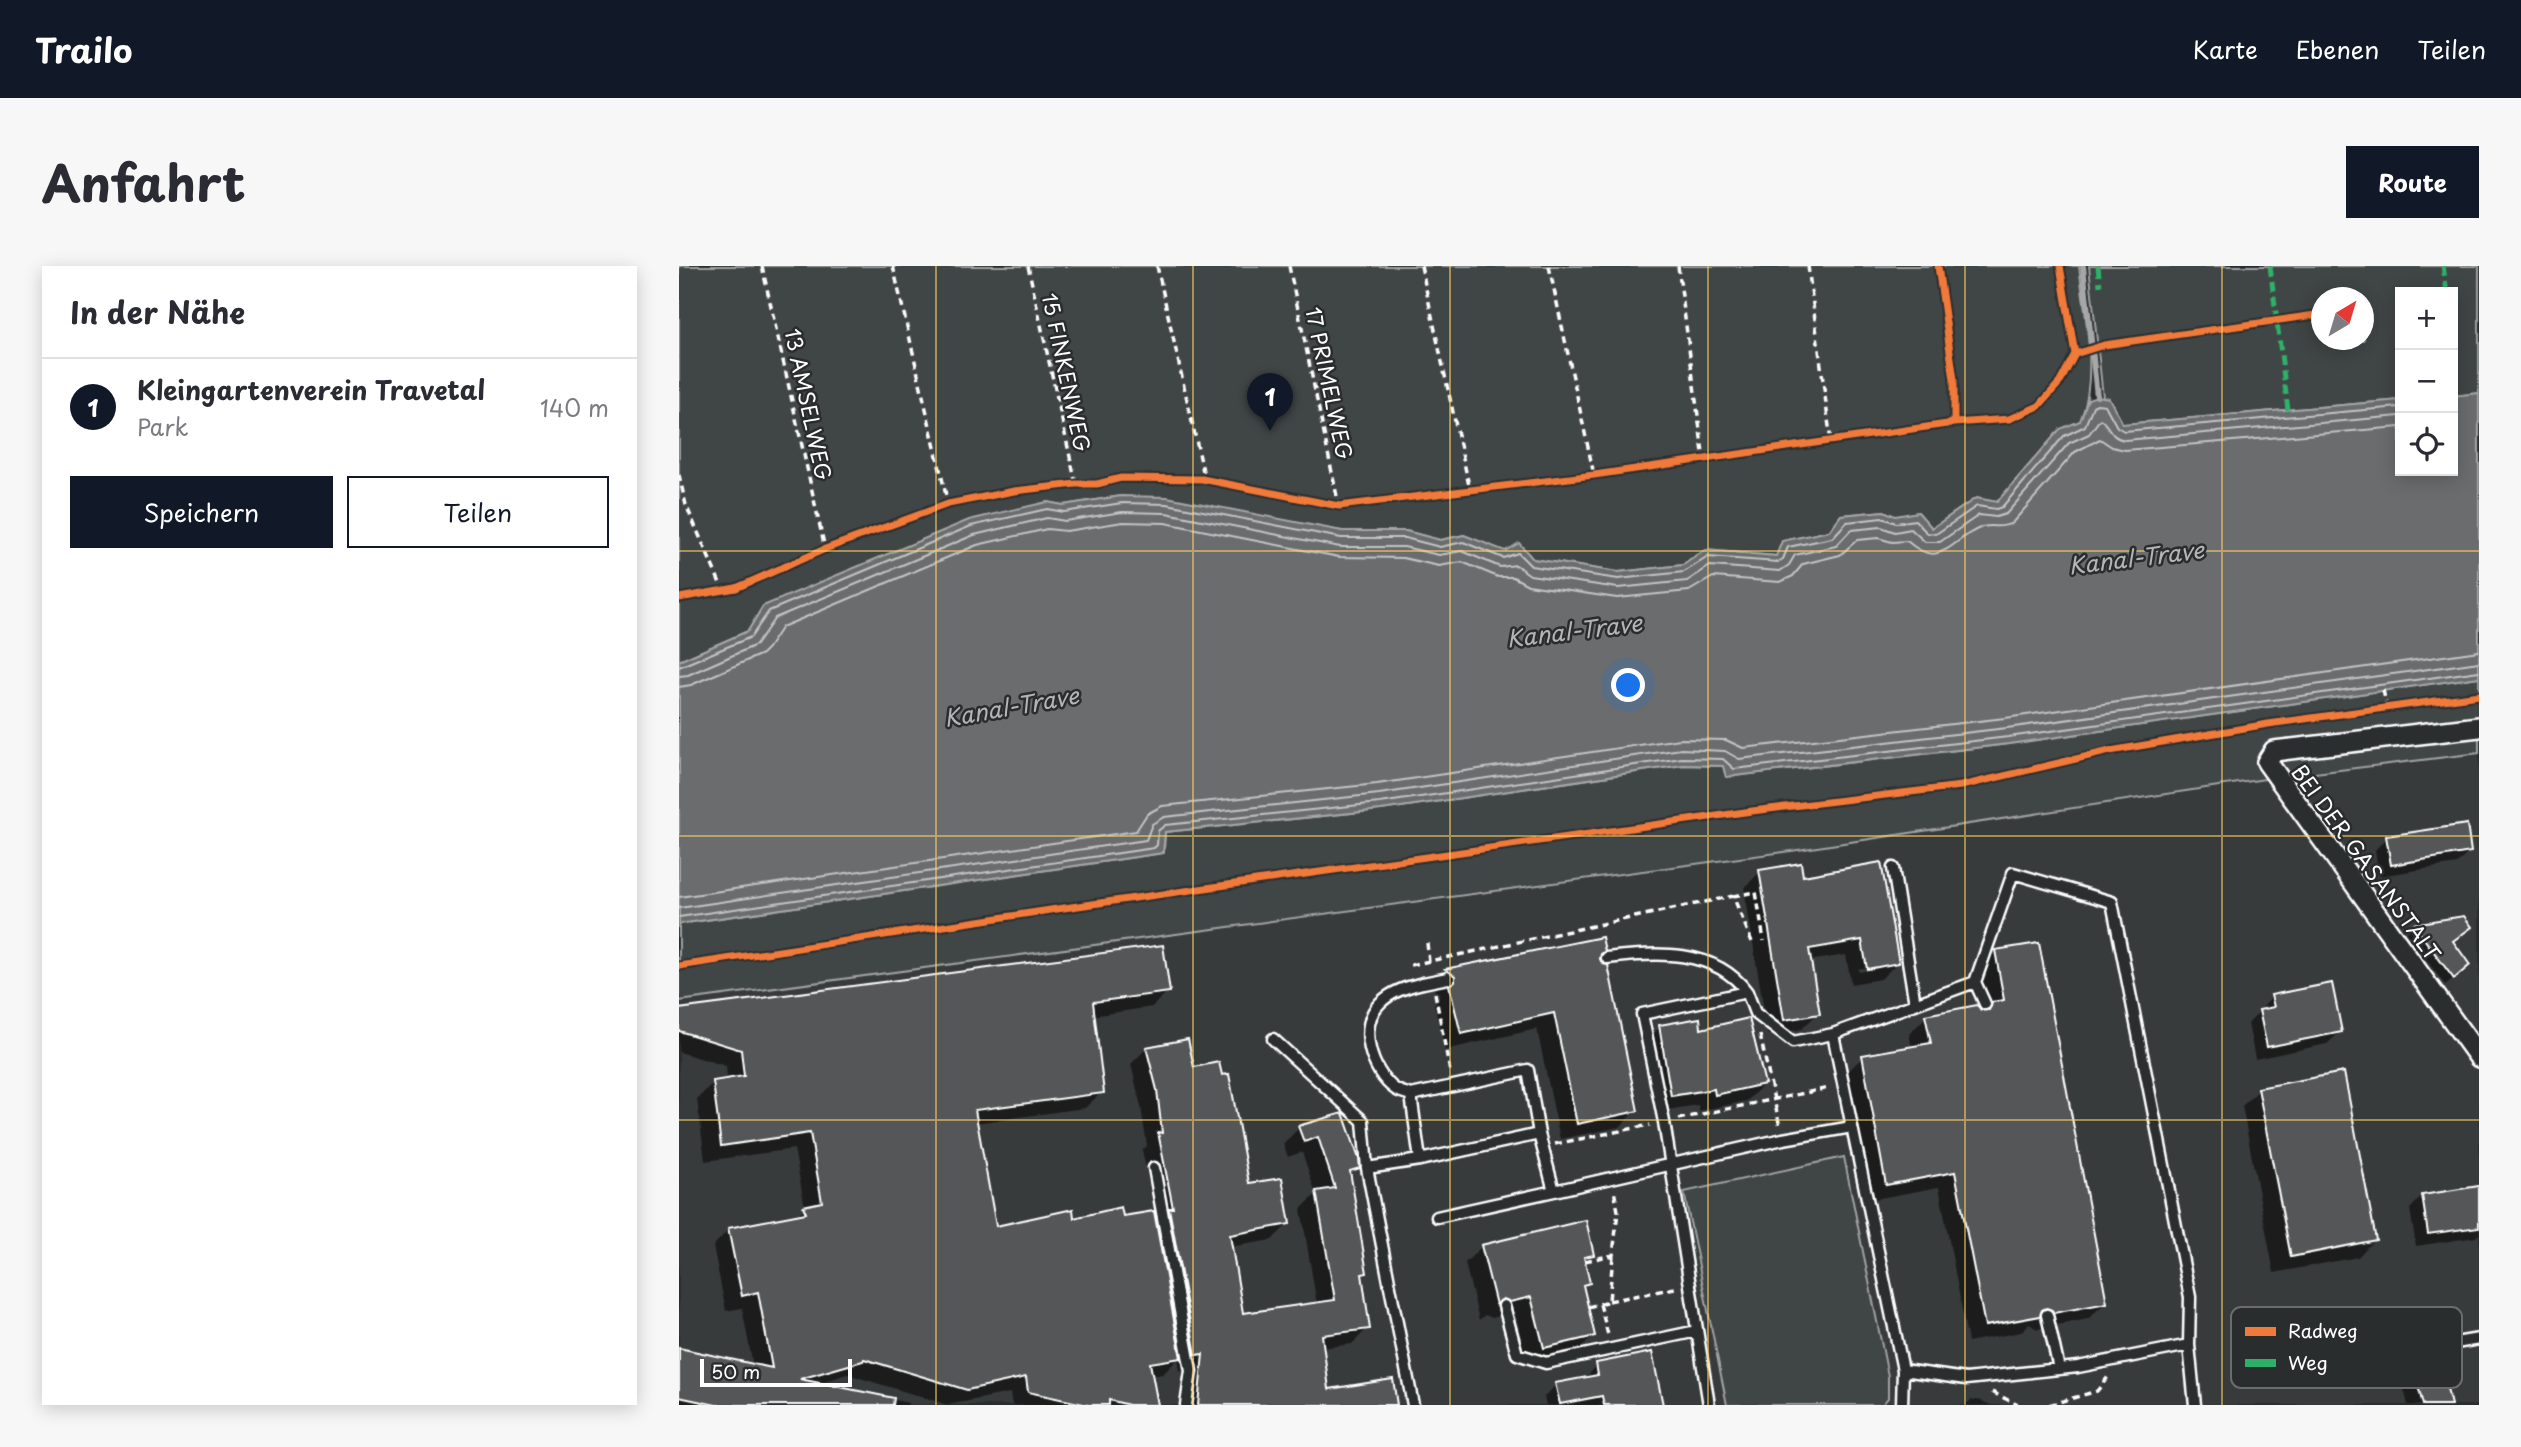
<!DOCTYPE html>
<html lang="de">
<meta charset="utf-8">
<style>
:root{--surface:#fff;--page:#f7f7f7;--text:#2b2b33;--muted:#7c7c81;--line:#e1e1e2;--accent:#111827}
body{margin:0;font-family:"Playpen Sans",sans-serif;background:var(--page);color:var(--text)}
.controls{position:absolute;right:21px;top:21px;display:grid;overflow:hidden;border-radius:0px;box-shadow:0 4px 18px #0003}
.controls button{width:63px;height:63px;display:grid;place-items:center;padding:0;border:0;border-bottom:2px solid var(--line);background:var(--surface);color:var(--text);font:35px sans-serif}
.compass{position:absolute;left:1632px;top:21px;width:63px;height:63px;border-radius:50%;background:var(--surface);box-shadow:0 4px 18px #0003;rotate:38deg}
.scale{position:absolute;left:21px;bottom:18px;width:152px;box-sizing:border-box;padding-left:7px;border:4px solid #fff;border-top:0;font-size:19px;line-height:24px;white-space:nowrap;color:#fff;-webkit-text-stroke:5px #2a2d2e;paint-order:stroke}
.you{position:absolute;left:950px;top:420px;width:24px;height:24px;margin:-18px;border:5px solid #fff;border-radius:50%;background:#1a73e8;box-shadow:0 0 0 10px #1a73e833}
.badge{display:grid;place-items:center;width:46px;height:46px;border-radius:50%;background:var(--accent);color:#fff;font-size:23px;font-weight:700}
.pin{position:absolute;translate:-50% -58px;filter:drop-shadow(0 2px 4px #0008)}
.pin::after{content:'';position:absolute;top:37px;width:24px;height:21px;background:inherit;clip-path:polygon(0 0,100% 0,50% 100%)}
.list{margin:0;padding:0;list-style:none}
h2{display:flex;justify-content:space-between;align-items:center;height:91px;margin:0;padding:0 28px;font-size:30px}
h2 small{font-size:23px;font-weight:400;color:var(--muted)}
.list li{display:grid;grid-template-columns:46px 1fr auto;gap:21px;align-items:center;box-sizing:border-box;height:98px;padding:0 28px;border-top:2px solid var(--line)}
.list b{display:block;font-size:26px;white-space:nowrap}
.list p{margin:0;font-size:23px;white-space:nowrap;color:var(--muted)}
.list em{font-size:23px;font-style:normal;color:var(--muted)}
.actions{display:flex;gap:14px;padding:21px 28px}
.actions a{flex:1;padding:16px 0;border:2px solid var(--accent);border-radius:0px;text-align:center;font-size:24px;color:var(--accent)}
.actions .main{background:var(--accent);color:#fff}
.icon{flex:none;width:38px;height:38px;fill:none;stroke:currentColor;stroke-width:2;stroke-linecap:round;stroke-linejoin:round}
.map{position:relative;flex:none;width:1800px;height:1139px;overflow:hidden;border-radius:0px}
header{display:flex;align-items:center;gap:42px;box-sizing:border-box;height:98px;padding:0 35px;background:var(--accent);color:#fff}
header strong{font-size:33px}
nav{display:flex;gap:38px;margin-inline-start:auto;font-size:24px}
.intro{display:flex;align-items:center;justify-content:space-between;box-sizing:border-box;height:168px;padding:0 42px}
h1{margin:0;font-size:49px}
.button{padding:18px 32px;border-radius:0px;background:var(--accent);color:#fff;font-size:24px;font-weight:700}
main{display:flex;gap:42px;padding:0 42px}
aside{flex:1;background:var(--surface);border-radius:0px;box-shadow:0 4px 18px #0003}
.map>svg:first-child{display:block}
.built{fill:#373a3b}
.green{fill:#414445;stroke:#a0a2a2;stroke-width:2;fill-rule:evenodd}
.water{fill:#6a6c6d;stroke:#a6a7a7;stroke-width:2}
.shadow{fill:#0007;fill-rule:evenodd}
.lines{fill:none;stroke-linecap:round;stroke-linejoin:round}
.shore{stroke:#c3c4c5;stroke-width:2}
.stream{stroke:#a6a7a7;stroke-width:6}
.building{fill:#555758;stroke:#fff;stroke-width:2}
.service-casing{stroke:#fff;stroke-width:15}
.minor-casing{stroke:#fff;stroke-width:24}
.path{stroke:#fff;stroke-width:3.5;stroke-dasharray:7 5;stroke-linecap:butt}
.service{stroke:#2a2d2e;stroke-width:10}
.minor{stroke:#2a2d2e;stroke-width:19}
.service-bridge-casing{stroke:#fff;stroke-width:15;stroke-linecap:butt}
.service-bridge{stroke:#2a2d2e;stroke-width:10}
.quiet{stroke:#2db169;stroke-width:5;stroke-dasharray:10 5;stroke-linecap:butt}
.cycleway-casing{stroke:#2a2d2e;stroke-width:11}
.cycleway{stroke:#f17a3a;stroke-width:7}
.grid{fill:none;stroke:#ffd166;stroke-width:2;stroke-opacity:0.55}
.labels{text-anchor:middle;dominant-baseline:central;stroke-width:5;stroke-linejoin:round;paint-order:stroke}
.street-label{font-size:21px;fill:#fff;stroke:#2a2d2e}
.water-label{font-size:23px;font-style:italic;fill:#b4b6b6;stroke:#2a2d2e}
.key{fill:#2a2d2e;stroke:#6a6c6d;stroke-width:2}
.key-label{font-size:19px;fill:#fff}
</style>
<header>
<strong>Trailo</strong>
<nav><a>Karte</a><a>Ebenen</a><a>Teilen</a></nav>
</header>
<div class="intro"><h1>Anfahrt</h1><a class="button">Route</a></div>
<main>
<aside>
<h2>In der Nähe<small></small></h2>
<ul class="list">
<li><span class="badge">1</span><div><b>Kleingartenverein Travetal</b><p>Park</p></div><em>140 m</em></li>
</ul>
<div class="actions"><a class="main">Speichern</a><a>Teilen</a></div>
</aside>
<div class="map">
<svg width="1800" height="1139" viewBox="0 0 1800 1139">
<rect width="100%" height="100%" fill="#2a2d2e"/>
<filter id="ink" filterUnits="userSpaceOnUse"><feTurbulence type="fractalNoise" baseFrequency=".0143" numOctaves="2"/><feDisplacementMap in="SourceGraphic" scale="14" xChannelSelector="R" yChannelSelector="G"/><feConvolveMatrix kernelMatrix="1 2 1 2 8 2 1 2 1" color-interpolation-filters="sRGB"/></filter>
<g filter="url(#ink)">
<!-- built -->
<path class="built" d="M 1800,487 L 1800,1139 L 0,1139 L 0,735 L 1112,585 L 1586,513 Z"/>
<!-- green -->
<path class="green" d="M 0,0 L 1400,0 C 1406,51 1419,105 1402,155 L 1381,164 L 1318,236 L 1297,232 L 1253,262 L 1239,246 L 1216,251 L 1205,245 L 1162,249 L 1151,265 L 1103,275 L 1098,290 L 1026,284 L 1004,299 L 939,306 L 854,293 L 826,286 L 785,269 L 761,274 L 727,265 L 663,265 L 442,230 L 384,239 L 368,236 L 84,340 L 69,365 L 0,395 Z
M 1410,0 L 1800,0 L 1800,127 L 1774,130 L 1774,26 L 1721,26 L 1721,134 L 1444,158 L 1430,133 L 1424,131 ZM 1643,32 L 1685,32 L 1685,74 L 1643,74 Z
M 1800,411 L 1800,487 L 1586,513 L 1112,585 L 0,735 L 0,658 L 485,587 L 486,566 L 702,544 L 1004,499 L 1044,500 L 1047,511 L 1330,478 Z
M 1165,891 L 1209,1110 L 1209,1132 L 1203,1139 L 1048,1139 L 1005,926 Z"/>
<!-- water -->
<path class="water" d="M 1800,127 L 1800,411 L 1330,478 L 1047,511 L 1044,500 L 1004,499 L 702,544 L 486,566 L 484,587 L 0,658 L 0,395 L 69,365 L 84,340 L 290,254 L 368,236 L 384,239 L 442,230 L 488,231 L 663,265 L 727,265 L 761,274 L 785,269 L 826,285 L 840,277 L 854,293 L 939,306 L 1004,299 L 1026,284 L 1097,290 L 1103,275 L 1150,265 L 1162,249 L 1205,245 L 1216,250 L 1239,246 L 1253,262 L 1297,232 L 1318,236 L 1381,163 L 1401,155 L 1409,133 L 1418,130 L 1430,132 L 1444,158 L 1721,134 L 1721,205 L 1774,205 L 1774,130 Z"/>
<!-- shadow -->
<path class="shadow" d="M 1708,571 L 1790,586 L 1778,598 L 1700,610 L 1696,584 Z
M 1081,606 L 1122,612 L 1218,697 L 1202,713 L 1172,718 L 1167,689 L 1130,695 L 1139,747 L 1123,763 L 1089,769 L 1065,622 ZM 1202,699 L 1202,702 L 1180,706 L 1179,703 Z
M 1784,652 L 1782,669 L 1772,676 L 1781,707 L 1766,719 L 1727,667 L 1735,660 Z
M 922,673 L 920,689 L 957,844 L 941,861 L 881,873 L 858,763 L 766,784 L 755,738 L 760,733 L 760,727 L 751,721 L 767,704 Z
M 1317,686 L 1426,1037 L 1409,1053 L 1358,1063 L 1350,1058 L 1342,1066 L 1289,1076 L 1260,921 L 1191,934 L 1167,807 L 1184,791 L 1233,782 L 1230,768 L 1247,751 L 1308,744 L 1300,702 Z
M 489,725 L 473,741 L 413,750 L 423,826 L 406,842 L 297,857 L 316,962 L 443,952 L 476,946 L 463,884 L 468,880 L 462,841 L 452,798 L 468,782 L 514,803 L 568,919 L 609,958 L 593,974 L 551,981 L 563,1049 L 638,1039 L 622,943 L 637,928 L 623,886 L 609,891 L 604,878 L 620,862 L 663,849 L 679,901 L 670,909 L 686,1007 L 682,1011 L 689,1062 L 673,1078 L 643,1082 L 649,1125 L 716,1139 L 505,1139 L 508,1103 L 501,1105 L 499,1093 L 484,1108 L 471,1110 L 477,1139 L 333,1139 L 331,1127 L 269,1139 L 168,1108 L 139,1118 L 230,1137 L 228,1139 L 0,1139 L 0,1084 L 74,1100 L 63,1042 L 47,1045 L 34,980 L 50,963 L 117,950 L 126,942 L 115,883 L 26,895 L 18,833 L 35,816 L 48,814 L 47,800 L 0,786 L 0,745 Z
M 1593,731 L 1661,766 L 1648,778 L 1576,793 L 1569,758 Z
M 981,761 L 1021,765 L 1085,818 L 1068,835 L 1020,845 L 1019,839 L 976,846 L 964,778 Z
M 1580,824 L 1695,974 L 1679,991 L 1595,1007 L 1563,840 Z
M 1800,921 L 1800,968 L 1797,971 L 1737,980 L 1731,943 L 1743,930 Z
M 803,980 L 913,988 L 905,996 L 910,1016 L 903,1023 L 914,1070 L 897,1087 L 848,1098 L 836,1046 L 813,1052 L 806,1049 L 800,1054 L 786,997 Z
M 918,1099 L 982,1139 L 867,1139 L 865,1131 L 877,1119 L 906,1113 Z
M 1734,1099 L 1770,1139 L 1729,1139 L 1722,1112 Z
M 1292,1134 L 1300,1134 L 1312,1139 L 1286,1139 Z"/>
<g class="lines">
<!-- shore -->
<path class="shore" d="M 0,401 L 72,371 L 90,345 L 292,260 L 368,243 L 385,246 L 443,237 L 488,238 L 662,272 L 726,272 L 761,281 L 784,276 L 824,292 L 839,287 L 852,300 L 939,313 L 1005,306 L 1029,291 L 1099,296 L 1104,293 L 1109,281 L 1153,272 L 1168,256 L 1203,252 L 1217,257 L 1236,254 L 1248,267 L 1257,268 L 1298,240 L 1317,243 L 1323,241 L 1385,170 L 1406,160 L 1414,140 L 1418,138 L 1426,139 L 1438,161 L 1445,165 L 1721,141
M 0,410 L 9,409 L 77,379 L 96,352 L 295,269 L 368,252 L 386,255 L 443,246 L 487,247 L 661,281 L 725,281 L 760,289 L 783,285 L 821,301 L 837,299 L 851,309 L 939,322 L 1008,315 L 1031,300 L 1101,305 L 1110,299 L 1116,289 L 1157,280 L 1172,264 L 1202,261 L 1216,266 L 1232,263 L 1246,276 L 1261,276 L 1300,249 L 1317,251 L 1327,248 L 1390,177 L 1410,168 L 1421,153 C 1431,159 1430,172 1446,174 L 1721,150
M 0,421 L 12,419 L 83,388 L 89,382 L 103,361 L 298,279 L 368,263 L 387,265 L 444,256 L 486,257 L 660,291 L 724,292 L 760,300 L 783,296 L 819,311 L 834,311 L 849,319 L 938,332 L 1010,325 L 1034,311 L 1101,316 L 1114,310 L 1124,298 L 1161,289 L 1178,274 L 1199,272 L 1213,276 L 1228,275 C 1262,305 1271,274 1301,262 C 1311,257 1321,264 1333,257 L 1396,186 L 1421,173 L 1433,181 L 1446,184 L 1721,161
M 0,631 L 457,565 L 468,548 L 483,540 L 698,518 L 1001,473 L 1047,474 L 1064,482 L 1326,452 L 1800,385
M 0,642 L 467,574 L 473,558 L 485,551 L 700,528 L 1002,483 L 1046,485 L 1060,493 L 1328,462 L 1800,396
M 0,651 L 475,582 L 478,579 L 479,565 L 486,559 L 701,537 L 1003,492 L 1044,493 L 1055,503 L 1329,471 L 1800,405"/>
<!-- stream -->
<path class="stream" d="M 1404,0 L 1418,130"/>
</g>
<!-- building -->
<path class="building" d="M 1788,558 L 1792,586 L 1712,599 L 1707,570 Z
M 1202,596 L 1220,697 L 1188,703 L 1183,674 L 1130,683 L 1141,748 L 1105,754 L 1080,604 L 1122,597 L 1124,610 Z
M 1785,650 L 1793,661 L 1774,675 L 1791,699 L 1775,713 L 1734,658 Z
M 923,671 L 926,685 L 922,688 L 921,693 L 924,698 L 929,699 L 959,845 L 898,858 L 875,747 L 782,768 L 770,719 L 776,715 L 776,710 L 766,703 Z
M 1360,677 L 1428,1037 L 1375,1047 L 1373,1044 L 1367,1042 L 1363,1044 L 1361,1050 L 1306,1060 L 1276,906 L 1207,919 L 1183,789 L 1252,777 L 1246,749 L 1298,739 L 1302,744 L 1310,744 L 1313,736 L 1325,734 L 1316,684 Z
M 484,679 L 491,726 L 414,736 L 425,827 L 296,844 L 317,960 L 394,943 L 395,952 L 442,941 L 444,950 L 475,945 L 502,1092 L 471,1097 L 479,1139 L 450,1139 L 430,1134 L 430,1139 L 409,1139 L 349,1126 L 347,1111 L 288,1124 L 185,1093 L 184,1095 L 121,1113 L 215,1132 L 214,1139 L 37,1139 L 0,1131 L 0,1082 L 93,1102 L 79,1026 L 63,1030 L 49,962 L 127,947 L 124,940 L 143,936 L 131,867 L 42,880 L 34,815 L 65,810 L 62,784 L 0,765 L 0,743 Z
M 1653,717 L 1663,766 L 1588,781 L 1580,744 L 1595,741 L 1592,729 Z
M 1021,752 L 1022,763 L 1070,752 L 1086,818 L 1036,829 L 1035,823 L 992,830 L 980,759 Z
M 509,773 L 515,801 L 540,796 L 543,809 L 550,808 L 570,917 L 603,912 L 611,958 L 551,969 L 564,1047 L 656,1034 L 637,925 L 656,922 L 639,871 L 625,876 L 619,860 L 664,847 L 680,893 L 681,902 L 671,905 L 688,1007 L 683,1008 L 691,1063 L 643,1069 L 650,1123 L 714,1113 L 718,1139 L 519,1139 L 524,1088 L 517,1089 L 490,942 L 494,942 L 479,866 L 483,867 L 478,824 L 467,781 Z
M 1665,806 L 1697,974 L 1612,991 L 1579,822 Z
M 1800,920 L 1800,961 L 1749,968 L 1743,929 Z
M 907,954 L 915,989 L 905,991 L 911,1017 L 904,1019 L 916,1070 L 865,1082 L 852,1031 L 831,1036 L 824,1033 L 817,1039 L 802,979 Z
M 973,1086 L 984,1139 L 925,1139 L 923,1130 L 881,1138 L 876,1117 L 919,1109 L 917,1097 Z
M 1760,1091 L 1772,1139 L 1744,1139 L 1733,1097 Z"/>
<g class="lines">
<defs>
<path id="service" d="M 1214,602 L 1236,738
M 928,692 C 976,686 1036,682 1068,726
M 1306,738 L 1296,716 L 1334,607 L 1433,636 L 1511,1031 L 1510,1079 L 1516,1139
M 1154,768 L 1296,716
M 594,773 L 684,855 L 688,902 L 734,1139
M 732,829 C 727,827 720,826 716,823 C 692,806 678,760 701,737 C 713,725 728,721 744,717
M 475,902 L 512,1105 L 507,1139
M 688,902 L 741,894 L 860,868 L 849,804 L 732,829 L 741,894
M 875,925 L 1104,873 L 1173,861 L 1224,1104
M 758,951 L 875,925 L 860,868
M 825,1040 L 838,1088 L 867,1097 L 1018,1065
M 1368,1049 L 1380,1103
M 1729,1085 L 1800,1073
M 1030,1139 L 985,856 L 963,748 L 1068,726 L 1076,747 L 1114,776 L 1154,768 L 1173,861
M 1223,1139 L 1224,1104 L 1287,1113 L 1399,1101 L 1510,1079"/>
<path id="minor" d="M 1800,461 L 1595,485 L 1588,496 L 1800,791"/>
</defs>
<!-- service casing -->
<use href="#service" class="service-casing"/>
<!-- minor casing -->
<use href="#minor" class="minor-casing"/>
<!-- path -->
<path class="path" d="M 83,0 L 146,283
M 214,0 L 269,238
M 349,0 L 397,218
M 478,0 L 524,205 L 523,213
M 610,0 L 660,240
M 742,0 L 791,224
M 870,0 L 915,209
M 999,0 L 1025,194
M 1129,0 L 1152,176
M 0,209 L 7,239 L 44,324
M 1704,424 L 1708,442
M 1054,630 L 1077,626 L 1085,675
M 748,677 L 750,696
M 732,699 L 1054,630 L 1073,676
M 756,727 L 771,806
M 1081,769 L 1101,861
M 999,853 L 1150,822
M 876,878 L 971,859
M 906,995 L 934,989 L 939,945 L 935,924
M 930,1035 L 996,1022
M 921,1038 L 929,1069
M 909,1041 L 930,1035 L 934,989
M 1313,1126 L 1339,1139
M 1370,1139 L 1418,1125 L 1429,1111"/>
<!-- service -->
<use href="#service" class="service"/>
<!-- minor -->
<use href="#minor" class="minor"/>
<defs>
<path id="service-bridge" d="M 744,717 L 769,712"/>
</defs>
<!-- service-bridge casing -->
<use href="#service-bridge" class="service-bridge-casing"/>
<!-- service-bridge -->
<use href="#service-bridge" class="service-bridge"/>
<!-- quiet -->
<path class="quiet" d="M 1419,0 L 1421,20
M 1591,0 L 1609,144
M 1764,0 L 1768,26"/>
<defs>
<path id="cycleway" d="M 1259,0 L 1275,114 L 1275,157
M 1381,0 L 1396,88
M 0,332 L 57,322 L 146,283 L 269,238 L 335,225 L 397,218 L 418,218 L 442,212 L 523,213 L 660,240 L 915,209 L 1275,157 L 1330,153 L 1360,140 L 1381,116 L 1396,88 L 1425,79 L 1643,48
M 0,700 L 378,643 L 1073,545 L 1282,520 L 1431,485 L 1589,458 L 1800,429"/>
</defs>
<!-- cycleway casing -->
<use href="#cycleway" class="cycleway-casing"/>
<!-- cycleway -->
<use href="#cycleway" class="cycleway"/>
</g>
</g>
<!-- grid -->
<path class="grid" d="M 257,0 L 257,1139M 514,0 L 514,1139M 771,0 L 771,1139M 1029,0 L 1029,1139M 1286,0 L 1286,1139M 1543,0 L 1543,1139M 0,285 L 1800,285M 0,570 L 1800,570M 0,854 L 1800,854"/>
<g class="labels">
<!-- street labels -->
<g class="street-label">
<text transform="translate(388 106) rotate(78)">15 FINKENWEG</text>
<text transform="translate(651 117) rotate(78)">17 PRIMELWEG</text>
<text transform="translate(130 138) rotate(78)">13 AMSELWEG</text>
<text transform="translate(1688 596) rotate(54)">BEI DER GASANSTALT</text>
</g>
<!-- water labels -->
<g class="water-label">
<text transform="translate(1457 291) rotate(-7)">Kanal-Trave</text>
<text transform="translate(895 364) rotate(-7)">Kanal-Trave</text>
<text transform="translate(332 440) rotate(-10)">Kanal-Trave</text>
</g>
</g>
<!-- legend -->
<rect x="1552" y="1041" width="231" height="81" rx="10" class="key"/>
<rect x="1566" y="1061" width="31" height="9" fill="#f17a3a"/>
<rect x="1566" y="1093" width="31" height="8" fill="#2db169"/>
<g class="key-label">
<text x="1609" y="1072">Radweg</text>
<text x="1609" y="1104">Weg</text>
</g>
</svg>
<div class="controls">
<button>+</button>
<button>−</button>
<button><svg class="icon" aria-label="locate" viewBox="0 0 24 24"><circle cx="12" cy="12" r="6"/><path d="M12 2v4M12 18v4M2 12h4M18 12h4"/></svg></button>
</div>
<svg class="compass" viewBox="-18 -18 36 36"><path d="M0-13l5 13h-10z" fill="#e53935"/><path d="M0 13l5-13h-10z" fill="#7c7c81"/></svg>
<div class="scale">50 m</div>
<div class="you"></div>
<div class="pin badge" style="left:591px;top:165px">1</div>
</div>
</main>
